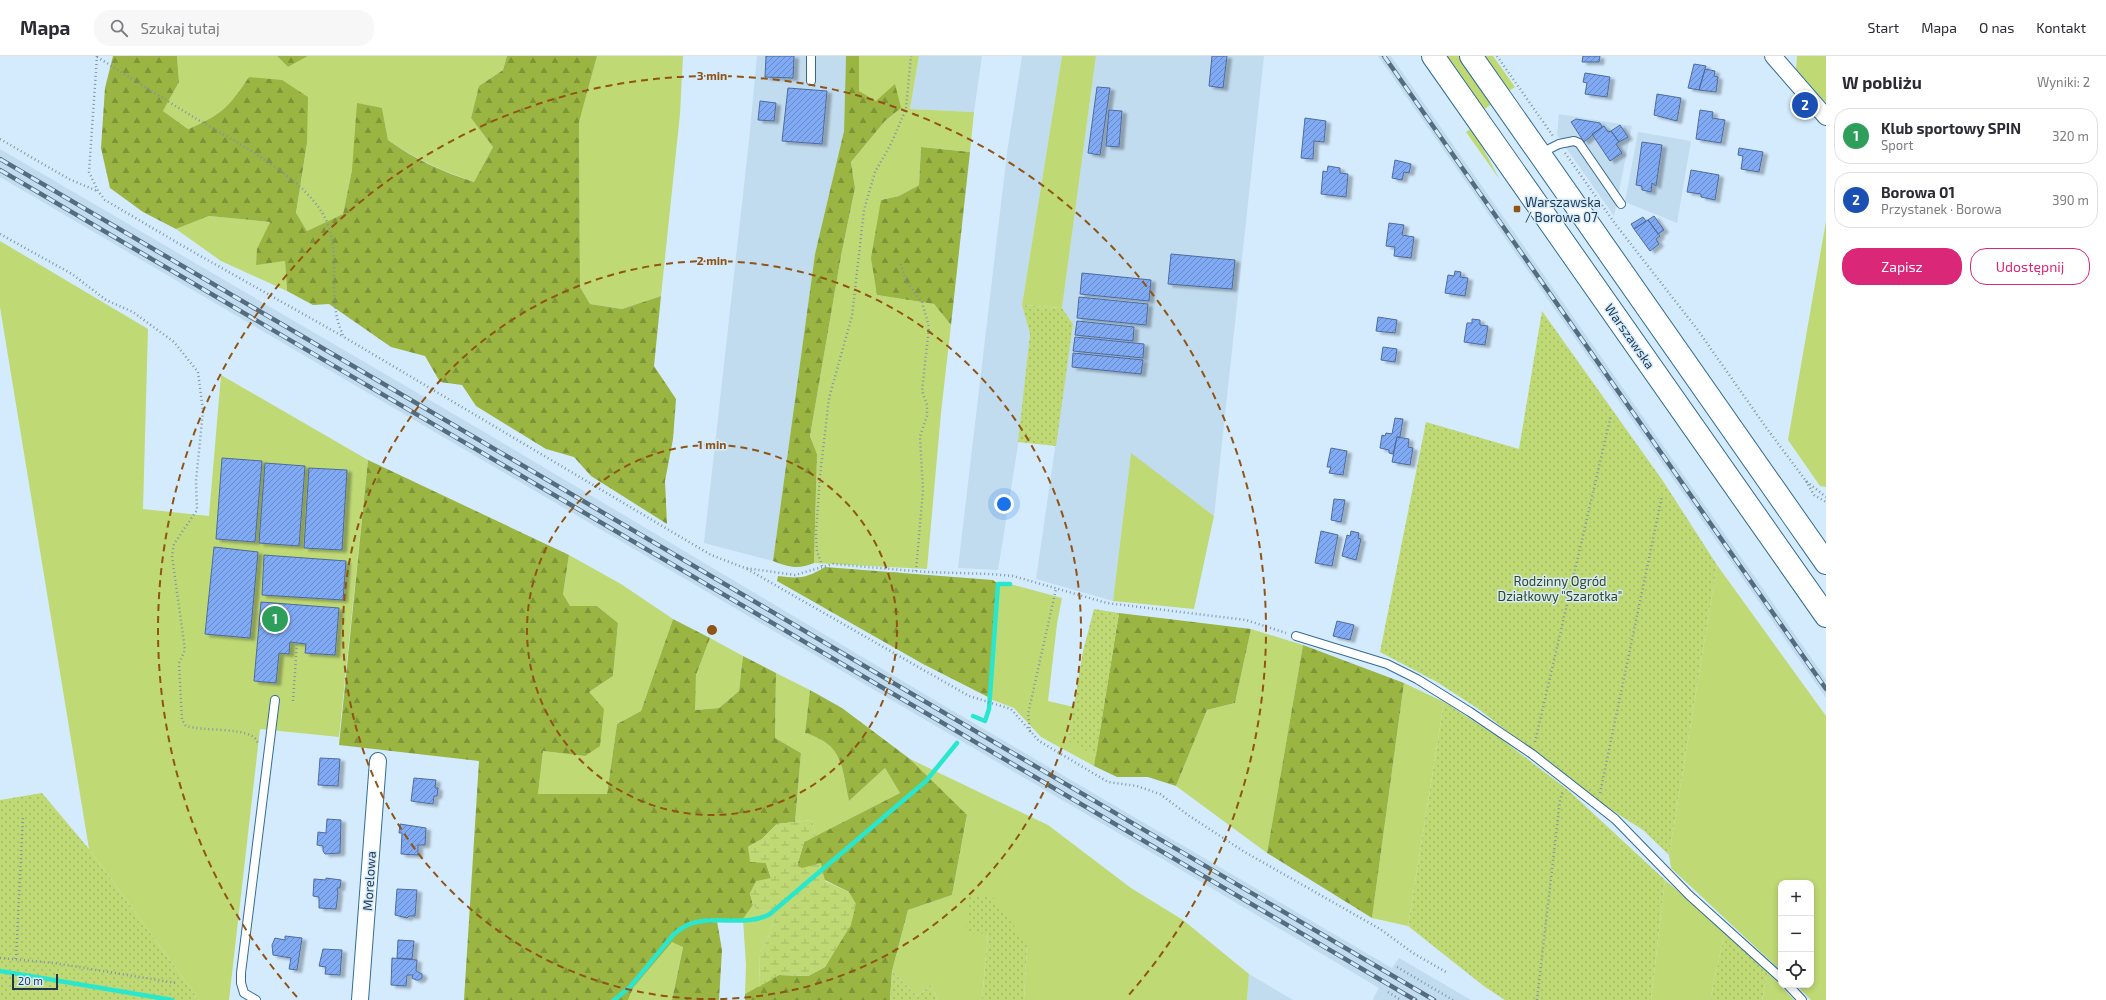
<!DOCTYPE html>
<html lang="pl">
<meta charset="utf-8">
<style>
:root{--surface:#fff;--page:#f7f7f7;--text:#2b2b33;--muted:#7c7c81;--line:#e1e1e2;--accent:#db2777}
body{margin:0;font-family:"Exo 2",sans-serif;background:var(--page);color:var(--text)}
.controls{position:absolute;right:12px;bottom:12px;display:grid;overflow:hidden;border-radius:8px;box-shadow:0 2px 6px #0003}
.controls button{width:36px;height:36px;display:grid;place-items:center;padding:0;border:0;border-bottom:1px solid var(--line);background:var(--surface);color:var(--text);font:20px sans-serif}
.scale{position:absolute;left:12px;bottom:10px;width:46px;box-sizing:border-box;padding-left:4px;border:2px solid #1f3749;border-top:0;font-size:11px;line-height:14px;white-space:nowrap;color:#1f3749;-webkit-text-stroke:3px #d4ebfd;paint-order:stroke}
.you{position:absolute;left:1004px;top:448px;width:14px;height:14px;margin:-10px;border:3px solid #fff;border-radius:50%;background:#1a73e8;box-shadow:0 0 0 6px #1a73e833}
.badge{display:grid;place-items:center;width:26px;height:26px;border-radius:50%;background:var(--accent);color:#fff;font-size:13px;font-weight:700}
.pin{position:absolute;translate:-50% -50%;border:2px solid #fff;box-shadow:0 1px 4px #0006}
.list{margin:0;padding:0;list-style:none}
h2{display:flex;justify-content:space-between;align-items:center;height:52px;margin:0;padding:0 16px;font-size:17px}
h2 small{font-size:13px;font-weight:400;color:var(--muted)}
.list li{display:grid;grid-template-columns:26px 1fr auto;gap:12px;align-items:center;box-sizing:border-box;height:56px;margin:0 8px 8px;padding:0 8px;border:1px solid var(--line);border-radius:16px}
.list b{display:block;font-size:15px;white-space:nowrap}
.list p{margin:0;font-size:13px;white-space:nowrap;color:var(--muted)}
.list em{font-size:13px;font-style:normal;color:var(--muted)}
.actions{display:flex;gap:8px;padding:12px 16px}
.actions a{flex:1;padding:9px 0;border:1px solid var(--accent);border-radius:16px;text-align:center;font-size:14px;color:var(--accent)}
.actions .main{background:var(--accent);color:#fff}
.icon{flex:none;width:22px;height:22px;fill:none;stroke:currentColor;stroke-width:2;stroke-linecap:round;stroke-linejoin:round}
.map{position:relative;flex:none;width:1826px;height:944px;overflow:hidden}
header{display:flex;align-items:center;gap:24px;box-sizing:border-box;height:56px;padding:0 20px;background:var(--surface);border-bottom:1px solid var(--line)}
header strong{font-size:19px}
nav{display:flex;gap:22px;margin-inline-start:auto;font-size:14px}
.search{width:280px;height:36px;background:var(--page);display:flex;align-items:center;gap:10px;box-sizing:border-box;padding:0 14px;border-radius:16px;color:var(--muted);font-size:15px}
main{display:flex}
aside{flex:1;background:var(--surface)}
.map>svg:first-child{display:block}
.built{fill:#c1dbef}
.green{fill:#bfd975}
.forest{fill:url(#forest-firs)}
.wetland{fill:url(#wetland-marsh)}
.garden{fill:url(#garden-dots)}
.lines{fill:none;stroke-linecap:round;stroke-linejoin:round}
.stream{stroke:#29e7ce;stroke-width:4.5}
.building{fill:url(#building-hatch);stroke:#4e6b9e;filter:url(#shadow)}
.lane-casing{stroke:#326c93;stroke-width:10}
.street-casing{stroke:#326c93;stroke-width:18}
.secondary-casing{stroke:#326c93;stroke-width:24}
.path{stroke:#7e95a7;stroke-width:2.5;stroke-dasharray:1 3;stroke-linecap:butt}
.lane{stroke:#fff;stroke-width:8}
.street{stroke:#fff;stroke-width:16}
.secondary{stroke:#fff;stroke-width:22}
.rail-casing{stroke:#546c7e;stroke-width:4.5}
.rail{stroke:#d4ebfd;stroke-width:3;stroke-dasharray:9;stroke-linecap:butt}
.ring{fill:none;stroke:#905414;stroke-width:2;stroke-dasharray:7 5}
.poi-dot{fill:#905414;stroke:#d4ebfd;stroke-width:1.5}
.labels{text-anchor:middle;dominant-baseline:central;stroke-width:3;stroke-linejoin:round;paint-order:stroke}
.poi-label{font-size:13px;fill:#1f3749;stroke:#d4ebfd;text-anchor:start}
.street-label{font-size:13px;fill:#1f3749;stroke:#d4ebfd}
.park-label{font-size:13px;fill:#394416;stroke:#d4ebfd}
.centre{fill:#905414;stroke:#d4ebfd;stroke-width:2}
.ring-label{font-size:12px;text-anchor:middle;font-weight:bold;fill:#905414;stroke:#d4ebfd;stroke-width:3;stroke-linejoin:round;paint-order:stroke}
</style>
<header>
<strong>Mapa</strong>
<div class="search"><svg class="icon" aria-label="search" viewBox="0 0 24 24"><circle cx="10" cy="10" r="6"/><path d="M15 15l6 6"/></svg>Szukaj tutaj</div>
<nav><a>Start</a><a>Mapa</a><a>O nas</a><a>Kontakt</a></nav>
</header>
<main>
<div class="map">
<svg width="1826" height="944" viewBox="0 0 1826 944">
<defs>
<pattern id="forest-firs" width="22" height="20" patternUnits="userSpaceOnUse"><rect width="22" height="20" fill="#9ab541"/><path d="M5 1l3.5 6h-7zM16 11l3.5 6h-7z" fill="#7d9438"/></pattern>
<pattern id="wetland-marsh" width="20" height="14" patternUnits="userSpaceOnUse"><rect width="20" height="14" fill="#bfd975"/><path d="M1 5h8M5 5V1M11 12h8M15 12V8" fill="none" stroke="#a4bb67"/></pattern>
<pattern id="garden-dots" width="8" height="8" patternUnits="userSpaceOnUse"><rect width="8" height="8" fill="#bfd975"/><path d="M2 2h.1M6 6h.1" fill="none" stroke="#a4bb67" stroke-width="1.8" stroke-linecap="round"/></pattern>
<pattern id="building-hatch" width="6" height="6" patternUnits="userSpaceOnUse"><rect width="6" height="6" fill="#80aaf3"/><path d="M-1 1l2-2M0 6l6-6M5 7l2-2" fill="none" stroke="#688bc7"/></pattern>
<filter id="shadow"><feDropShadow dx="4.5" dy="2.5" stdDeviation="1" flood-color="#0004"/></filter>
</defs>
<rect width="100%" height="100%" fill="#d4ebfd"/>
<!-- built -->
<path class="built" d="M 757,0 L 846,0 L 844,75 L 815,198 L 773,505 L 704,487 L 749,85 Z
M 919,0 L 982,0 L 974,56 L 910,53 Z
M 1022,0 L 1062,0 L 1022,249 L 1030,278 L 1018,389 L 998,514 L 958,512 L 1007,97 Z
M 1096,0 L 1264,0 L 1214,460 L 1131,398 L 1113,545 L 1036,523 L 1073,268 L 1062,252 Z
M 1378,0 L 1391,0 L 1826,623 L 1826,642 Z
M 1559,58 L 1632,70 L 1614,160 L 1557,79 Z
M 1638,76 L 1691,85 L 1677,167 L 1625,146 Z
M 0,93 L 486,377 L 948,652 L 1392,912 L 1399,902 L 1471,944 L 1374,944 L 1373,943 L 1379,932 L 1176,811 L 0,121 Z
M 1249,918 L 1293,944 L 1247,944 Z"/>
<!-- green -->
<path class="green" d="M 177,0 L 277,0 L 288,11 L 308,0 L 507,0 L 503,14 L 479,30 L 471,62 L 493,91 L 474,126 C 443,115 415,103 388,84 L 382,52 L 352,114 L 343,158 L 307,175 L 296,158 L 307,87 L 249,21 L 233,45 L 214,62 L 188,73 L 163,55 L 179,26 Z
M 597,0 L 683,0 L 680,58 L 661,240 L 622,253 L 590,248 L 580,231 L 579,65 Z
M 859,0 L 919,0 L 910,53 L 974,56 L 970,96 L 921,91 L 919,129 L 899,140 L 881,144 L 877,239 L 934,248 L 951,269 L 941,357 L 927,513 L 814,507 L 817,398 L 810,380 L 841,200 L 855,132 L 851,106 L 885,65 L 901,52 L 876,45 L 858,35 Z
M 1062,0 L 1096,0 L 1062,252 L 1022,249 Z
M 1445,0 L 1459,0 L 1492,48 L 1483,54 Z
M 1485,0 L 1493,0 L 1515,31 L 1507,36 Z
M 1797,0 L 1826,0 L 1826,47 L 1796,13 Z
M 1472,72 L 1500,124 L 1466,76 Z
M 209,160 L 270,166 L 258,193 L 256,208 L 285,205 L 287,235 L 221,205 L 176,173 Z
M 1826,165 L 1826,431 L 1820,430 L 1788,384 Z
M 0,185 L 148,273 L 143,453 L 209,460 L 221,319 L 368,404 L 339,681 L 260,673 L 229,944 L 199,944 L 89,793 L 0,251 Z
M 1562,204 L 1618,280 L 1826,581 Z
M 1131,397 L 1214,460 L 1194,553 L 1113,545 Z
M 569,499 L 621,528 L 673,563 L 641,655 L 617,668 L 607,738 L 538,738 L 543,695 L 585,700 L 589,636 L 613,620 L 618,567 L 597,550 L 570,550 L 563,538 Z
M 1717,509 L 1826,660 L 1826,944 L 1811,944 L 1796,929 L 1811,929 L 1811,827 L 1781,827 L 1781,915 L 1671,812 L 1669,799 Z
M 998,528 L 1010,528 L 1062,542 L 1057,568 L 1048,645 L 1074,651 L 1068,684 L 1096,700 L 1094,710 L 1041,681 L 1014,652 L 990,643 Z
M 1251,573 L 1303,589 L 1267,797 L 1176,730 L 1207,654 L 1235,647 Z
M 710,582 L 743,600 L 739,635 L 719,652 L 694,654 L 696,619 Z
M 776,617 L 810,634 L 805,677 C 844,689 841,710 849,745 L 885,712 L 900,737 L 816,780 L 812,764 L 795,766 L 801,697 L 775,682 Z
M 1404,627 L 1444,646 L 1408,870 L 1372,862 Z
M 910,703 L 1048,769 L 1131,832 L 1183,864 L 1249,918 L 1247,944 L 1024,944 L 1027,888 L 988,877 L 982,944 L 938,944 L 931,929 L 917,940 L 892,915 L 908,854 L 952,839 L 967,760 Z
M 1665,824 L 1725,875 L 1710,944 L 1651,944 Z
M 753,849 L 757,854 L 766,855 L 775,862 L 767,884 L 760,896 L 759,931 L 745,938 L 746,909 L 743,863 Z
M 672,885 L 683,890 L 672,944 L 628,944 L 633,932 Z
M 1768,915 L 1794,944 L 1762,944 Z"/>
<!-- forest -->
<path class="forest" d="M 113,0 L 177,0 L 179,26 L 163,55 L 188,73 C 222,59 229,51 249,21 L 282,24 L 308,41 L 307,87 L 296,157 L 307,175 L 343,158 L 352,114 L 357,47 L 382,52 L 388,84 C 414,103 443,116 474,126 L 493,91 L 471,62 L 479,30 L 503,14 L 507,0 L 597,0 L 579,66 L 580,231 L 590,248 L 622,253 L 661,240 L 654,310 L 676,343 L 673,383 L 665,425 L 667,468 L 591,420 L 574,401 L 546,393 L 476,350 L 462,329 L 440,326 L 425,300 L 391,291 L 329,248 L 313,249 L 287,235 L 285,205 L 256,209 L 257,193 L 270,166 L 209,160 L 176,173 L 143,156 L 110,132 L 101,92 L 105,32 Z
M 277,0 L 308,0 L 288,11 Z
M 846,0 L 859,0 L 859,35 L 876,45 L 895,28 L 901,52 L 885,65 L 851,106 L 855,132 L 841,200 L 810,380 L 817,398 L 814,507 C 798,514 788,511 773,505 L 815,198 L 844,75 Z
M 921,91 L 970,96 L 951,269 L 934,248 L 877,239 L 871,202 L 881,144 L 899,140 L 919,129 Z
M 368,404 L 569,499 L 563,538 L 570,550 L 597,550 L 618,567 L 613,620 L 589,636 L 604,653 L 600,690 L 585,700 L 543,695 L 538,738 L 607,738 L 617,668 L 641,655 L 673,563 L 710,582 L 696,619 L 695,654 L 719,652 L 739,635 L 743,600 L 776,617 L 775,682 L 801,697 L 795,766 L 777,768 L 762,783 L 748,791 L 766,807 L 771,822 L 750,837 L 753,849 L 743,863 L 717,865 L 722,894 L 719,944 L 672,944 L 683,891 L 672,886 L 633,932 L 628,944 L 464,944 L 479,705 L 339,689 Z
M 825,511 L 993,524 L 998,528 L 990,642 L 923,608 L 777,525 L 778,520 C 799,523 807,522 825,511 Z
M 1119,557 L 1251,573 L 1235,647 L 1207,654 L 1176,730 L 1148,721 L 1117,721 L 1094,710 Z
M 1303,589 L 1404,627 L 1372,862 L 1267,797 Z
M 810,634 L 842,652 L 910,703 L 967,759 L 952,839 L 908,854 L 892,915 L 890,944 L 745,944 L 745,938 L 779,919 L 808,920 L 825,911 L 836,892 L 849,836 L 797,810 L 804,786 L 900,737 L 885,712 L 849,745 C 841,710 844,689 805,677 Z"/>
<!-- wetland -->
<path class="wetland" d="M 812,764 L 816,780 L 804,786 L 797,810 L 802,812 L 821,807 L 825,825 L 849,836 L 856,848 L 851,869 L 825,911 L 808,920 L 779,919 L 759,931 L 760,896 L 767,884 L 775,862 L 766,855 L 757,854 L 753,849 L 750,837 L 756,825 L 771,822 L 766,807 L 750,806 L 748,791 L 762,783 L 777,768 Z"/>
<!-- garden -->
<path class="garden" d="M 1022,249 L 1062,252 L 1073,268 L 1056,390 L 1018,386 L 1030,278 Z
M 1542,255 L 1663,425 L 1717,509 L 1669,799 L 1643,774 L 1605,750 L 1477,652 L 1437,626 L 1380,596 L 1426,366 L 1519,393 Z
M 1094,553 L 1119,557 L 1096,700 L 1068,685 L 1083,595 Z
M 1444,646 L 1500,682 L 1568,734 L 1665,824 L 1651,944 L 1505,944 L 1485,931 L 1408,870 Z
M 42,737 L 89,793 L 199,944 L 0,944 L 0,744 Z
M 969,839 L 993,841 L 1027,888 L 1024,944 L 982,944 L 988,878 L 966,877 Z
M 1725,875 L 1768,915 L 1762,944 L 1710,944 Z
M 892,915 L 917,940 L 931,929 L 938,944 L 890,944 Z"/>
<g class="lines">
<!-- stream -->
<path class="stream" d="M 973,660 L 985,665 L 989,653 L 998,528 L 1010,528
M 0,915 L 172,944
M 614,944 L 630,931 L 674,878 C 679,874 684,870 690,868 C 715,859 747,871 770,858 L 926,725 L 957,687"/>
</g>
<!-- building -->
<path class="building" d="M 766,0 L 794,0 L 793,22 L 765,21 Z
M 1212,0 L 1227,0 L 1223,32 L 1209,30 Z
M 1583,0 L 1600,0 L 1599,6 L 1582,6 Z
M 1694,8 L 1706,10 L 1699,34 L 1688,32 Z
M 1705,13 L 1715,15 L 1714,20 L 1718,21 L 1716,36 L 1699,34 Z
M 1585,17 L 1610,21 L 1607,41 L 1585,38 L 1587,27 L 1583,26 Z
M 1097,31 L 1110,32 L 1100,99 L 1088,97 Z
M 788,32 L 827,35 L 822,88 L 782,85 Z
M 1657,38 L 1681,42 L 1677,65 L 1654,59 Z
M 760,45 L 776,47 L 774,65 L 758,64 Z
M 1109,54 L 1122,55 L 1119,91 L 1106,90 Z
M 1700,54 L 1713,56 L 1712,62 L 1725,64 L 1721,87 L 1696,83 Z
M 1305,62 L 1326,65 L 1324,86 L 1314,85 L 1313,103 L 1301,102 Z
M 1576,63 L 1600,67 L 1602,71 L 1584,86 L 1571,66 Z
M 1620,69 L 1628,81 L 1619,86 L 1611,75 Z
M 1604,70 L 1608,76 L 1611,75 L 1619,86 L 1616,88 L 1622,97 L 1610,105 L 1592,78 Z
M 1642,86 L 1662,89 L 1656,130 L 1652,127 L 1651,136 L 1642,134 L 1642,130 L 1636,129 Z
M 1739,92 L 1763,96 L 1759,116 L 1741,113 L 1743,100 L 1738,99 Z
M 1395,104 L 1411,108 L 1409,117 L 1404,116 L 1402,124 L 1392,122 Z
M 1328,110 L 1340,112 L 1340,117 L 1348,118 L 1346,141 L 1321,138 L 1323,115 L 1327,116 Z
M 1691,114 L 1719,119 L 1715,144 L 1701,141 L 1701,138 L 1687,136 Z
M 1654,160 L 1664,174 L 1658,178 L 1648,164 Z
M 1643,161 L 1646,165 L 1634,173 L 1631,168 Z
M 1648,164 L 1660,180 L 1656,183 L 1659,188 L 1650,195 L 1634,173 Z
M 1389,167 L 1404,169 L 1402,179 L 1414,181 L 1411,202 L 1394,200 L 1395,191 L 1386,190 Z
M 1171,198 L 1235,204 L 1232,233 L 1168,228 Z
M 1455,215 L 1461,216 L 1460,221 L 1468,222 L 1465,240 L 1445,237 L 1448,219 L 1454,220 Z
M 1082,217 L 1151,224 L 1149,245 L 1080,238 Z
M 1079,241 L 1148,248 L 1146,269 L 1077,262 Z
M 1378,261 L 1397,264 L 1395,277 L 1376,275 Z
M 1472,263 L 1480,264 L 1480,269 L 1488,270 L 1485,289 L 1464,286 L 1467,267 L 1472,267 Z
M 1077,265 L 1134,271 L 1133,285 L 1075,279 Z
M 1075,281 L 1144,288 L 1143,302 L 1073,295 Z
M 1383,291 L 1397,293 L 1395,306 L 1381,304 Z
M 1073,297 L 1143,304 L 1141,318 L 1072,311 Z
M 1395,362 L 1403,363 L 1400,381 L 1397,381 L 1393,398 L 1389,397 L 1389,394 L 1380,392 L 1382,379 L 1385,380 L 1386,377 L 1392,378 Z
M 1397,381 L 1409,383 L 1408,391 L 1413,392 L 1410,409 L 1392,406 Z
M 1331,392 L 1347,395 L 1343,419 L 1329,417 L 1331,411 L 1327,411 Z
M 222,402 L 262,405 L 255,486 L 216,483 Z
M 265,407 L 305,410 L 299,490 L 259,487 Z
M 309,412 L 347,414 L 342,494 L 304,492 Z
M 1334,443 L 1345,444 L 1341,466 L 1331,464 Z
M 1321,475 L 1338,479 L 1332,510 L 1315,507 Z
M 1351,475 L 1359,477 L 1358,482 L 1361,483 L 1356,504 L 1342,500 L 1347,479 L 1350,480 Z
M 214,491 L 258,496 L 250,582 L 205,578 Z
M 264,499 L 346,505 L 343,544 L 262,539 Z
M 261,546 L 339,552 L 335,599 L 305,597 L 306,588 L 290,586 L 289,598 L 279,597 L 276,627 L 254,625 Z
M 1337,565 L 1354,569 L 1350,584 L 1333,580 Z
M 320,702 L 340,703 L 338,730 L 318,729 Z
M 414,722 L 436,724 L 435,732 L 438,732 L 437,740 L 434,740 L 433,748 L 411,745 Z
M 327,763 L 341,764 L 340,797 L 325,798 L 323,795 L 323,790 L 317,789 L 318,776 L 326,777 Z
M 400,768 L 426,772 L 425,789 L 418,789 L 418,799 L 401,798 L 402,777 L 399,777 Z
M 326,822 L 341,824 L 340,832 L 337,832 L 338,837 L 336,853 L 319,852 L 319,841 L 313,840 L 314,823 L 326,824 Z
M 397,833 L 417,834 L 415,860 L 409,860 L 407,862 L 395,859 Z
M 285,880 L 302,882 L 297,914 L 289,913 L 291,902 L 273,899 L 272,889 L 275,882 L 285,884 Z
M 398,884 L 414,885 L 412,903 L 397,902 Z
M 323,893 L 342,894 L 340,919 L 325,918 L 326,911 L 319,910 Z
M 392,902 L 417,904 L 416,915 L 422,918 L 422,922 L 419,924 L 416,924 L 412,922 L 413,919 L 407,919 L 406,930 L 391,929 Z"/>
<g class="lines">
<defs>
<path id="lane" d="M 811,25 L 811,0
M 1541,97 L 1559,88 L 1574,85 L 1579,87 L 1621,148
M 1296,580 L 1387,608 L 1417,623 L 1470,656 L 1532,698 L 1615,763 L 1689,839 L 1781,922
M 1788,929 L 1802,944
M 256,944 L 244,937 L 241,927 L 241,917 L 275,644"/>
<path id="street" d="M 1773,0 L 1826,61
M 360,944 L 378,705"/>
<path id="secondary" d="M 1433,0 L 1826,560
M 1471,0 L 1826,507"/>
</defs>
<!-- lane casing -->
<use href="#lane" class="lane-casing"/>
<!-- street casing -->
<use href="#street" class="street-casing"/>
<!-- secondary casing -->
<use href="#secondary" class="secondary-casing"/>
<!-- path -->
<path class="path" d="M 97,0 L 89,116 L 98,135 L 105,144 L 188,193 L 344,281
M 1497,0 L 1553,80
M 97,1 C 130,21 162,42 195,62 C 234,85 309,123 327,166 C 342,203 325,244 344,281 L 711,499 L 745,512 L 795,519 L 833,508 L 926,516 L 990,518 L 1013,520 L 1107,547 L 1246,564 L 1286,577
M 0,83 L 69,123 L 97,135
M 1565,97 L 1616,169 L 1697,273 L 1765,370 L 1806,425 L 1826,441
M 0,178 L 72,218 L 106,244 L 133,256 L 174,286 L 198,316 L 203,355 L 196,425 L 197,454 L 174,488 L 172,500 L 185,594 L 179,607 L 182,664 L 186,670 C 204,675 238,672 252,680 C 255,681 256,684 258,687
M 901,208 L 906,225 L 922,246 L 929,271 L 922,335 L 927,349 L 927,360 L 920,380 L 923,434 L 916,515
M 1806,425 L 1814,439 L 1826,446
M 822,510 L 817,495 L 816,477 L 820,420 L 829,342 L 852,260 L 864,154 L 875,116 L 891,88 L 906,53 L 911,0
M 747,513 L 969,640 L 1011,653 L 1039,685 L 1108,726 L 1137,730 L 1160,738 L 1188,759 L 1243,795 L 1380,873 L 1413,897 L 1446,916
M 293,645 L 297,587
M 1030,676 L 1028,658 L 1056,533
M 1535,686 L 1611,359
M 1600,737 L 1662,440
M 0,902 L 54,907 L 176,927
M 16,903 L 23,761
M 1397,911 L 1453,944
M 1388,936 L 1401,944
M 1537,944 L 1560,744 L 1563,735"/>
<!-- lane -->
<use href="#lane" class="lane"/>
<!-- street -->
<use href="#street" class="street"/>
<!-- secondary -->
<use href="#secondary" class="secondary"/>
<defs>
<path id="rail" d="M 1384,0 L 1826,633
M 0,103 L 1434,944
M 0,114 L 1415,944"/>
</defs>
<!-- rail casing -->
<use href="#rail" class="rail-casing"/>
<!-- rail -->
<use href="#rail" class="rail"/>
</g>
<!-- distance rings -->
<g class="ring">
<circle cx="712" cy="574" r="185"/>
<circle cx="712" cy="574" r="369"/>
<path d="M297 941A554 554 0 1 1 1127 941"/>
</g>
<!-- markers -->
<rect class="poi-dot" x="1513" y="149" width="8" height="8" rx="2"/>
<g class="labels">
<!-- poi labels -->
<g class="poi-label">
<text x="1525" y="146">Warszawska<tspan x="1525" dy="15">/ Borowa 07</tspan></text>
</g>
<!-- street labels -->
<g class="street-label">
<text transform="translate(1630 280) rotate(55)">Warszawska</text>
<text transform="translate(369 825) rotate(-86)">Morelowa</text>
</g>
<!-- park labels -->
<g class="park-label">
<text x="1560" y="525">Rodzinny Ogród<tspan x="1560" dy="15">Działkowy "Szarotka"</tspan></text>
</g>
</g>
<circle cx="712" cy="574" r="6" class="centre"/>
<g class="ring-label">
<text x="712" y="24">3 min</text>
<text x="712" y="209">2 min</text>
<text x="712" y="393">1 min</text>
</g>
</svg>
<div class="controls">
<button>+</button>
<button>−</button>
<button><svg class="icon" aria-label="locate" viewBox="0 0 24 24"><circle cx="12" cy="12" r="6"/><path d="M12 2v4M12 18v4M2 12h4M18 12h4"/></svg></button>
</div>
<div class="scale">20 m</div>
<div class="you"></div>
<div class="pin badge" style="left:275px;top:563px;background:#2e9e5b">1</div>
<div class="pin badge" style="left:1805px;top:49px;background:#1a4fb4">2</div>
</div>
<aside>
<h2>W pobliżu<small>Wyniki: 2</small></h2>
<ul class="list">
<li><span class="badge" style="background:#2e9e5b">1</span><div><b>Klub sportowy SPIN</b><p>Sport</p></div><em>320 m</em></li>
<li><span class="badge" style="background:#1a4fb4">2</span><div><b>Borowa 01</b><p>Przystanek · Borowa</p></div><em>390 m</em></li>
</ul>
<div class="actions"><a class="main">Zapisz</a><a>Udostępnij</a></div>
</aside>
</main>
